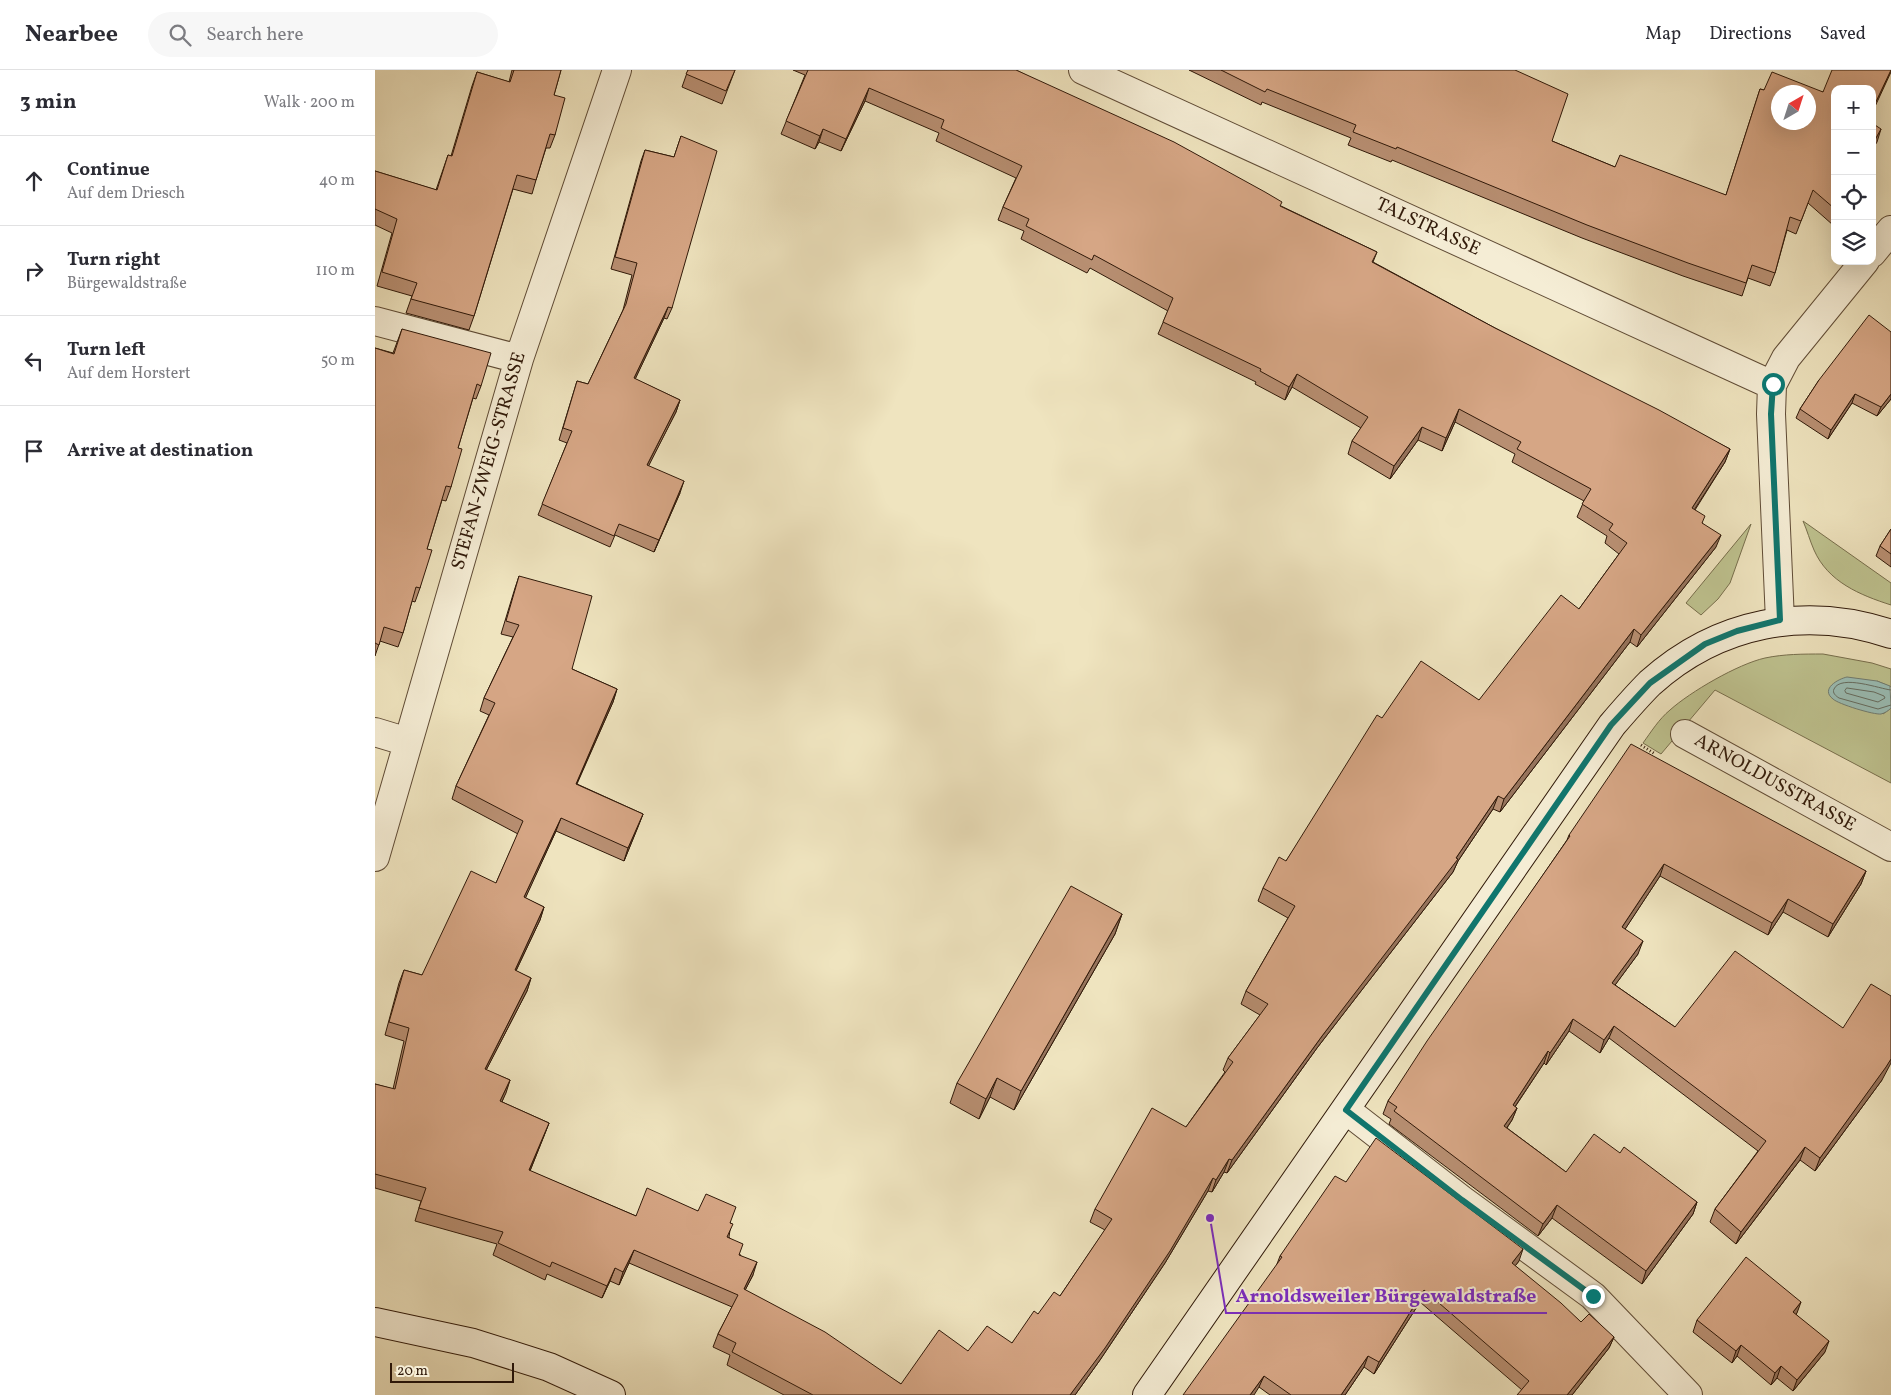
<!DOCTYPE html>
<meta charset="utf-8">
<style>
:root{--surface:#fff;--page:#f7f7f7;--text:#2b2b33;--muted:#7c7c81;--line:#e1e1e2}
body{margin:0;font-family:Vollkorn,serif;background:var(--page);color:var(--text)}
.controls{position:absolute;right:15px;top:15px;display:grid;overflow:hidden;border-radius:10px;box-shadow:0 5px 20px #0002}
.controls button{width:45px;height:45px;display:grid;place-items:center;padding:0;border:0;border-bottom:1px solid var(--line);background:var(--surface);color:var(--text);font:25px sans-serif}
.compass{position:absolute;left:1396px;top:15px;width:45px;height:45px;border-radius:50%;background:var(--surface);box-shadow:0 5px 20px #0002;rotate:39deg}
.scale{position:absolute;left:15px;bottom:12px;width:124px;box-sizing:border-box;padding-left:5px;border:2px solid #301909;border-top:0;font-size:14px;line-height:18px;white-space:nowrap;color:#301909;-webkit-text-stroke:4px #f5edd5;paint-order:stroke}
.stop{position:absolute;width:15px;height:15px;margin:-11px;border:4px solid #0f766e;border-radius:50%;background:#fff}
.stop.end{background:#0f766e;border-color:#fff;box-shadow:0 1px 5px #0008}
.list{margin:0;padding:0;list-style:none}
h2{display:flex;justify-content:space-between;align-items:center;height:65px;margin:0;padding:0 20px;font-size:21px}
h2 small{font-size:16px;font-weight:400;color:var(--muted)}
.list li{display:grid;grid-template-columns:32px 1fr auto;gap:15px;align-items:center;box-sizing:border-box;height:90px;padding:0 20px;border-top:1px solid var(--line)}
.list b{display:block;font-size:19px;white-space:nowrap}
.list p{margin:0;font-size:16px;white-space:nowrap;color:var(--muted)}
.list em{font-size:16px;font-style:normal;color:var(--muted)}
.icon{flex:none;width:28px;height:28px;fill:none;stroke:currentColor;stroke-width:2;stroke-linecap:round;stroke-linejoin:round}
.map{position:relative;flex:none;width:1516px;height:1325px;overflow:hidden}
header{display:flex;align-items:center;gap:30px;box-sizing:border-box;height:70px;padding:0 25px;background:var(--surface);border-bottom:1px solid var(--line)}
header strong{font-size:24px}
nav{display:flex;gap:28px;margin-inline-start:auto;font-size:18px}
.search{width:350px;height:45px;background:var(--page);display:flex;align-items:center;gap:12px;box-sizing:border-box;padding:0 18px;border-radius:28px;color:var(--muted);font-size:19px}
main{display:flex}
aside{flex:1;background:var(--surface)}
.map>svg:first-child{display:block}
.green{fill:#bec28f;stroke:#776e4c}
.water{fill:#9abeb6;stroke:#707c71}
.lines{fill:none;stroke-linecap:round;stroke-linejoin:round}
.shore{stroke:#656c60;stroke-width:1}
.minor-casing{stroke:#604c36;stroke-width:30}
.secondary-casing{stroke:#301909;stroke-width:30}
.path{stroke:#301909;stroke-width:3;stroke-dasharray:1 2.5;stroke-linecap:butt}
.minor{stroke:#f5edd5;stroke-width:28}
.secondary{stroke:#f5edd5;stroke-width:28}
.wall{fill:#b88f72;stroke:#301909}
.shaded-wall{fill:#96745d;stroke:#301909}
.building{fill:#d6a685;stroke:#301909;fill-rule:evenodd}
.route{stroke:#0f766e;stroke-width:6}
.labels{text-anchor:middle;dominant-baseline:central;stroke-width:4;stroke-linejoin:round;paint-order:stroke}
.street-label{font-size:19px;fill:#301909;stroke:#f5edd5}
.leader{fill:none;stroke:#7b2cbf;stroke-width:2}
.callout-dot{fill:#7b2cbf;stroke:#f5edd5;stroke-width:2}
.callout-label{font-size:20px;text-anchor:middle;font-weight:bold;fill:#7b2cbf;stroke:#f5edd5;stroke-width:4;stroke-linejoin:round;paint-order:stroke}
</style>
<header>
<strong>Nearbee</strong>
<div class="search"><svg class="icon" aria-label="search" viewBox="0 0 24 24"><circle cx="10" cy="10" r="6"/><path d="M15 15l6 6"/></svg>Search here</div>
<nav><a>Map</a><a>Directions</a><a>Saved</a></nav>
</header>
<main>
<aside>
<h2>3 min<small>Walk · 200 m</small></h2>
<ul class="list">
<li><svg class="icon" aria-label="ahead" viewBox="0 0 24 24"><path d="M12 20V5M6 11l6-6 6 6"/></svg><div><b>Continue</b><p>Auf dem Driesch</p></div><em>40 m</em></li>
<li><svg class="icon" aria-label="right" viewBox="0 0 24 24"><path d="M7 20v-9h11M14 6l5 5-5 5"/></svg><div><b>Turn right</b><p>Bürgewaldstraße</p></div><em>110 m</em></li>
<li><svg class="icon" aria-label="left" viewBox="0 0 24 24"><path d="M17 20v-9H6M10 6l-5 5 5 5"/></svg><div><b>Turn left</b><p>Auf dem Horstert</p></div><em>50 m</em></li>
<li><svg class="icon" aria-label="arrive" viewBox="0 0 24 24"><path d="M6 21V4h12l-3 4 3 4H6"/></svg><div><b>Arrive at destination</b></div></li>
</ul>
</aside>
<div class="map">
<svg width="1516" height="1325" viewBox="0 0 1516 1325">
<rect width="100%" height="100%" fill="#efe4bf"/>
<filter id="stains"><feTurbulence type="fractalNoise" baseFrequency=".004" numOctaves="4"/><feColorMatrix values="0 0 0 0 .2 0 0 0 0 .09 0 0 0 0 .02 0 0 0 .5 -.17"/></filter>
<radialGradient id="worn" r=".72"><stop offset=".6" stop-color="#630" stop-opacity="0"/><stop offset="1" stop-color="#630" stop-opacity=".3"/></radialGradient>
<!-- green -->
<path class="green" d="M 1428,451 L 1516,513 L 1516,535 C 1485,525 1453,512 1439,480 C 1435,471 1432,460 1428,451 Z
M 1376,454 L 1355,513 L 1343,529 L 1326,545 L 1311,533 Z
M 1448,584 L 1497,593 L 1516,599 L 1516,617 L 1502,611 L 1508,644 L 1516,638 L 1516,713 L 1340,620 L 1286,684 L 1268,673 C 1276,662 1284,649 1295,640 C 1315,622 1363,594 1390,588 C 1409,584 1428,584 1448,584 Z"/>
<!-- water -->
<path class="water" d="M 1472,607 L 1502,611 L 1515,616 L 1516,638 C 1513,641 1510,643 1506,644 C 1499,645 1463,634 1458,629 C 1445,619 1463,609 1472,607 Z"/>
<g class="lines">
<!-- shore -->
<path class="shore" d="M 1472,618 L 1499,622 L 1509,626 L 1510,628 L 1503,632 L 1471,623 L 1470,621 Z
M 1516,620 C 1505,619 1466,604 1459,619 C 1457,623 1461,626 1464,628 L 1503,639 L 1516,635"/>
<defs>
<path id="minor" d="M 708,0 L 1397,315
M 1497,183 L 1516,160
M 0,251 L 144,289
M 1405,551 L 1396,344 L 1397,315 L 1411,288 L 1490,191
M 0,662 L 33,672
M 1310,664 L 1516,777
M 0,787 L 144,289 L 242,0
M 971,1040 L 1087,1130 L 1218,1226 L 1313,1325"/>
<path id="secondary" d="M 0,1252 L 98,1273 L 174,1297 L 236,1325
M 772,1325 L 1237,655 C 1249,641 1262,626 1275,613 C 1343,552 1430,535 1516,564"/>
</defs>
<!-- minor casing -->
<use href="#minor" class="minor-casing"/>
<!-- secondary casing -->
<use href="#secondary" class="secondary-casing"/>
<!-- path -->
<path class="path" d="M 1266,675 L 1280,684"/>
<!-- minor -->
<use href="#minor" class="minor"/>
<!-- secondary -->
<use href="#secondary" class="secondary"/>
</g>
<!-- wall -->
<path class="wall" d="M 137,0 L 186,0 L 179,25 L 180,65 L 175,78 L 171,78 L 161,110 L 157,124 L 138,119 L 99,246 L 94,260 L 31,243 L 37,226 L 2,216 L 17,163 L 0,155 L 0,101 L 61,120 L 73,85 L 76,86 L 97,16 L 102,2 L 134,12 Z
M 313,0 L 360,0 L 347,34 L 307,17 Z
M 418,0 L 641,0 L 906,136 L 1002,182 L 998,192 L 1120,258 L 1355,379 L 1350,392 L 1320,440 L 1341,477 L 1262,577 L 1255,572 L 1125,742 L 1118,739 L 1083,791 L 1078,802 L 942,978 L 852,1103 L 849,1102 L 837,1122 L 833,1121 L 790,1193 L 725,1290 L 700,1325 L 409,1325 L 352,1295 L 355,1285 L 338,1277 L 343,1264 L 357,1237 L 254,1193 L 244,1215 L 235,1211 L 227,1228 L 172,1204 L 170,1210 L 118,1185 L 122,1174 L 40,1151 L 46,1131 L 0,1118 L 0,1014 L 18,1019 L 29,971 L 10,965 L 24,913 L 29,900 L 47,905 L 121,813 L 143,764 L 77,729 L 81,716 L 114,645 L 105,641 L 109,628 L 138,567 L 126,564 L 140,518 L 144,506 L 197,599 L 242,619 L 238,632 L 202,714 L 268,744 L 249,791 L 181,761 L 150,828 L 169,837 L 165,850 L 141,901 L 156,908 L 152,921 L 111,1000 L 135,1010 L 127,1032 L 174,1053 L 155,1101 L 261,1146 L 323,1141 L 356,1153 L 354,1167 L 378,1205 L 370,1220 L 526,1314 L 593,1281 L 637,1273 L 663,1244 L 685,1226 L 730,1160 L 715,1152 L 720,1139 L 811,1057 L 850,1002 L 848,1000 L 853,988 L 885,945 L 866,934 L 871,921 L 913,848 L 883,831 L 888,818 L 911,791 L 1007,648 L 1104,630 L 1204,539 L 1244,484 L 1230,473 L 1232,466 L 1202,447 L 1209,431 L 1137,392 L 1140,384 L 1080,352 L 1067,381 L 1043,370 L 1015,409 L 973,384 L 977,371 L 986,358 L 917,317 L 910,330 L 880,314 L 881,312 L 783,264 L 793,241 L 715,198 L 712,203 L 646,169 L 649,161 L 623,150 L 628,137 L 641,108 L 561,71 L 564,63 L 490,31 L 466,81 L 444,72 L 440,79 L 406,64 L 430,5 Z
M 814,0 L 1140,0 L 1177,71 L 1240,97 L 1351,125 L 1385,19 L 1389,20 L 1448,22 L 1460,19 L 1460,154 L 1458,155 L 1433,133 L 1421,164 L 1412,160 L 1400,203 L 1395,216 L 1373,208 L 1367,226 L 1308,206 L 1207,168 L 1017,90 L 1016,92 L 973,75 L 976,68 L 887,32 L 886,35 Z
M 306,66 L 297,238 L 292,249 L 289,248 L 260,309 L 305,330 L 301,342 L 273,396 L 305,423 L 279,482 L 240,465 L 235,477 L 163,445 L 192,373 L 184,370 L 202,311 L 213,314 L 248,240 L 257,205 L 236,199 L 266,91 L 270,80 L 299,87 Z
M 27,259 L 106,316 L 101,329 L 98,328 L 83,378 L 76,417 L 71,431 L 67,430 L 52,479 L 45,518 L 40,532 L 37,531 L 28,563 L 23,577 L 5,571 L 0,586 L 0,278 L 18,283 Z
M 1444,310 L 1516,329 L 1502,346 L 1477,333 L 1453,369 L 1421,348 L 1425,339 Z
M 1516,459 L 1516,497 L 1501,486 L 1505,476 Z
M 1194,765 L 1491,801 L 1486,814 L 1453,867 L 1408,842 L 1393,865 L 1285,806 L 1250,859 L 1263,884 L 1240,915 L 1300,957 L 1507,1010 L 1440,1101 L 1425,1090 L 1361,1174 L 1335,1152 L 1340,1139 L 1383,1081 L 1234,968 L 1225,983 L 1194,961 L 1171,995 L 1169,993 L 1140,1037 L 1142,1038 L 1137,1050 L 1132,1058 L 1191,1102 L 1245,1083 L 1322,1132 L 1318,1144 L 1267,1214 L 1177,1148 L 1163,1166 L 1014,1054 L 1016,1049 L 1008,1044 L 1013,1031 L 1192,770 Z
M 747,844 L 740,864 L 639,1040 L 615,1027 L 604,1049 L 575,1033 L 582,1013 Z
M 971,1112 L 1144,1191 L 1140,1196 L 1206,1252 L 1239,1267 L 1234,1278 L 1197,1325 L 1142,1325 L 1147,1320 L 1045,1232 L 999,1304 L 989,1297 L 970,1325 L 895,1325 L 884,1317 L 902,1194 L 905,1186 Z
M 1422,1243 L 1421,1244 L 1450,1282 L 1418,1321 L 1402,1308 L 1396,1315 L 1362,1286 L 1357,1293 L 1318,1262 L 1322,1250 Z"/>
<!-- shaded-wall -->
<path class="shaded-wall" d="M 1516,0 L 1516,2 L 1497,43 L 1497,40 Z
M 494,18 L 490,31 L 466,81 L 471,69 Z
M 448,59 L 444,72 L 440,79 L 445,66 Z
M 1506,59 L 1502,72 L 1497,80 L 1497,75 Z
M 293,237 L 289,248 L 255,320 L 259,308 Z
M 922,304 L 917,317 L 910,330 L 914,317 Z
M 1480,324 L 1477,333 L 1453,369 L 1456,360 Z
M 1516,324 L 1516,329 L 1502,346 L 1506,337 Z
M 305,330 L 301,342 L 268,407 L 272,395 Z
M 1084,339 L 1080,352 L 1067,381 L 1071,368 Z
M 1047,357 L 1043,370 L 1015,409 L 1019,396 Z
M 1355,379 L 1350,392 L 1312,451 L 1317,438 Z
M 309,411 L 305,423 L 279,482 L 284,470 Z
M 1346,465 L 1341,477 L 1262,577 L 1266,565 Z
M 1259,559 L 1255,572 L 1125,742 L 1129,729 Z
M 242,619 L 238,632 L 196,726 L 201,714 Z
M 1123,726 L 1118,739 L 1083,791 L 1078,802 L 942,978 L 852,1103 L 857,1090 L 947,966 L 1081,788 Z
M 268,744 L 263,757 L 249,791 L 253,778 Z
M 186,748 L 181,761 L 145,840 L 149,827 Z
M 1289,794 L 1285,806 L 1243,870 L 1247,857 Z
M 1491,801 L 1486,814 L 1453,867 L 1458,854 Z
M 1413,829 L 1408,842 L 1393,865 L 1397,853 Z
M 169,837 L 165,850 L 135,913 L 140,900 Z
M 747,844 L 740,864 L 639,1040 L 646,1021 Z
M 1268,871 L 1263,884 L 1232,926 L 1237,913 Z
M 156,908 L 152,921 L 105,1012 L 110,999 Z
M 1198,949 L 1194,961 L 1171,995 L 1175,983 Z
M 1239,956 L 1234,968 L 1225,983 L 1229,970 Z
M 1173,981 L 1169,993 L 1133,1047 L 1138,1035 Z
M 1516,989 L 1516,993 L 1507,1010 L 1440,1101 L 1445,1088 Z
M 622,1008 L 615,1027 L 604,1049 L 611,1029 Z
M 135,1010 L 131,1023 L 121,1044 L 125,1031 Z
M 1142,1038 L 1137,1050 L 1124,1069 L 1129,1056 Z
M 174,1053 L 169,1066 L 150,1113 L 154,1100 Z
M 1430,1077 L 1425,1090 L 1361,1174 L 1366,1162 Z
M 854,1089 L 849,1102 L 837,1122 L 841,1110 Z
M 838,1108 L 833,1121 L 790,1193 L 725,1290 L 700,1325 L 695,1325 Z
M 1322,1132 L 1318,1144 L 1267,1214 L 1271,1201 Z
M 1182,1135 L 1177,1148 L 1163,1166 L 1168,1154 Z
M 1148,1179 L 1144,1191 L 1133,1205 L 1137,1193 Z
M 259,1180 L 254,1193 L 244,1215 L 248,1202 Z
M 382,1192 L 378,1205 L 364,1232 L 369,1219 Z
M 240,1198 L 235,1211 L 227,1228 L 232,1216 Z
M 1049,1220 L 1045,1232 L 999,1304 L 1004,1292 Z
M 1426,1232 L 1422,1243 L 1414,1253 L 1418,1242 Z
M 1239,1267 L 1234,1278 L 1197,1325 L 1192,1325 Z
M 1454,1271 L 1450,1282 L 1418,1321 L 1422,1310 Z
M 1366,1275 L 1362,1286 L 1357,1293 L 1361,1281 Z
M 993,1286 L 989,1297 L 970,1325 L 966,1325 Z
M 1406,1296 L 1402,1308 L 1396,1315 L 1400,1303 Z
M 889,1306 L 884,1317 L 879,1325 L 875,1325 Z"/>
<!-- building -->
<path class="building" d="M 139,0 L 186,0 L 179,25 L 190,28 L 180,65 L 175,64 L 161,110 L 142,105 L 99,246 L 36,229 L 42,213 L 7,202 L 22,149 L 0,139 L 0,101 L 62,120 L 73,85 L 77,86 L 102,2 L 135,12 Z
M 313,0 L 360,0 L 351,21 L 311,4 Z
M 433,0 L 641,0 L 799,72 L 890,122 L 907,132 L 905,136 L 1002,182 L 997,192 L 1120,258 L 1284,340 L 1355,379 L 1317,438 L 1330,446 L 1327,453 L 1346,465 L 1266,565 L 1259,559 L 1129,729 L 1123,726 L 1081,788 L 1083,789 L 947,966 L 857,1090 L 854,1089 L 841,1110 L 838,1108 L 795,1181 L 730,1278 L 695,1325 L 438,1325 L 357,1282 L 361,1273 L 343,1264 L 363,1225 L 259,1180 L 248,1202 L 240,1198 L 232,1216 L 177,1192 L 175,1197 L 123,1173 L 128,1162 L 44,1138 L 51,1118 L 0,1104 L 0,1014 L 20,1019 L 34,958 L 14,952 L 29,900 L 47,905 L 96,801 L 121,813 L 148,751 L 81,716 L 120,633 L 109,628 L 144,555 L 131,551 L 144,506 L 217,526 L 197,599 L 242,619 L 201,714 L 268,744 L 253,778 L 186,748 L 149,827 L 169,837 L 140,900 L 156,908 L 110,999 L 135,1010 L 125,1031 L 174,1053 L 154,1100 L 261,1146 L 272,1118 L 323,1141 L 331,1124 L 361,1137 L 355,1153 L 358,1154 L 352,1167 L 368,1174 L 364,1185 L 382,1192 L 369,1219 L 450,1262 L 526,1314 L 564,1260 L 593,1281 L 612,1256 L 637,1273 L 659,1241 L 663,1244 L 679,1222 L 685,1226 L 737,1149 L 720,1139 L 777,1038 L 811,1057 L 858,992 L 853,988 L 893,934 L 871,921 L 920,836 L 888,818 L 904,787 L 911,791 L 1002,645 L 1007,648 L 1046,591 L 1104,630 L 1186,525 L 1204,539 L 1252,473 L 1234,460 L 1238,454 L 1207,434 L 1216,419 L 1142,379 L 1146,372 L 1084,339 L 1071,368 L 1047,357 L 1019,396 L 977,371 L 993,347 L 922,304 L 914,317 L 885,301 L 886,299 L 788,252 L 798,228 L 719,185 L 717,190 L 651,156 L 654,149 L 628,137 L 647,96 L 566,58 L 569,50 L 494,18 L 471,69 L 448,59 L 445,66 L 411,51 Z
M 846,0 L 1140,0 L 1193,24 L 1177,71 L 1240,97 L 1245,85 L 1351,125 L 1385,19 L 1389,20 L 1397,2 L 1448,22 L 1457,0 L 1516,0 L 1497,40 L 1497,19 L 1460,19 L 1460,139 L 1438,120 L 1426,151 L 1415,147 L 1400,203 L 1377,195 L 1371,213 L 1313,193 L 1212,155 L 1022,77 L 1021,79 L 978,62 L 981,55 L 892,19 L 890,22 ZM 1404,22 L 1434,22 L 1434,52 L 1404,52 Z
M 1497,53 L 1506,59 L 1497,75 Z
M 306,66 L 342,81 L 297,238 L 293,237 L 259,308 L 305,330 L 272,395 L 309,411 L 284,470 L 244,454 L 239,466 L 167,434 L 197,361 L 188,358 L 202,311 L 213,314 L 251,234 L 262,193 L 240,187 L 270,80 L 299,87 Z
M 1494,245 L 1516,262 L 1516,324 L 1506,337 L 1480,324 L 1456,360 L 1425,339 L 1444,310 Z
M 27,259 L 116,283 L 106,316 L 102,314 L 83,378 L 87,379 L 76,417 L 71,416 L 52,479 L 57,480 L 45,518 L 41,517 L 28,563 L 9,557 L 4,575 L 0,573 L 0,278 L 19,284 Z
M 1516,459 L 1516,484 L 1505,476 Z
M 1256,674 L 1491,801 L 1458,854 L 1413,829 L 1397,853 L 1289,794 L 1247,857 L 1268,871 L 1237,913 L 1300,957 L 1360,881 L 1468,958 L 1496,914 L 1516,926 L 1516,989 L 1511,997 L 1445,1088 L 1430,1077 L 1366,1162 L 1340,1139 L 1391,1071 L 1239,956 L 1229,970 L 1198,949 L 1175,983 L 1173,981 L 1138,1035 L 1142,1038 L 1129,1056 L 1191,1102 L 1219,1064 L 1245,1083 L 1249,1077 L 1322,1132 L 1271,1201 L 1182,1135 L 1168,1154 L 1019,1041 L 1022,1037 L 1013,1031 L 1052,971 L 1195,766 L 1194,765 Z
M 696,816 L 747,844 L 646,1021 L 622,1008 L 611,1029 L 582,1013 Z
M 1001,1068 L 1148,1179 L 1137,1193 L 1186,1233 L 1206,1252 L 1214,1244 L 1239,1267 L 1192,1325 L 1142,1325 L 1154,1311 L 1049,1220 L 1004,1292 L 993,1286 L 966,1325 L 916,1325 L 889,1306 L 875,1325 L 808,1325 L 907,1187 L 905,1186 L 960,1106 L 971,1112 Z
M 1371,1187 L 1426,1232 L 1418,1242 L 1454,1271 L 1422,1310 L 1406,1296 L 1400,1303 L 1366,1275 L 1361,1281 L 1322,1250 Z"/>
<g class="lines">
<!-- route -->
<path class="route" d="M 1218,1226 L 1087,1130 L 971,1040 L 1236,655 L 1275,613 L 1330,574 L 1362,561 L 1405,550 L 1396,344 L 1398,314"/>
</g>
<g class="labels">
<!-- street labels -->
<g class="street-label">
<text transform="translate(1053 157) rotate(25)">TALSTRASSE</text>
<text transform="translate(114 391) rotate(-74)">STEFAN-ZWEIG-STRASSE</text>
<text transform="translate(1400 713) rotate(29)">ARNOLDUSSTRASSE</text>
</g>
</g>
<!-- callouts -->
<path class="leader" d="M835 1148L851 1243H1172"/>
<circle class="callout-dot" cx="835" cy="1148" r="5"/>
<g class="callout-label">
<text x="1011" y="1232">Arnoldsweiler Bürgewaldstraße</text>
</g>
<rect width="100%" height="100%" filter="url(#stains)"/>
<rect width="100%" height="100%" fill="url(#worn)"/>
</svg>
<div class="controls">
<button>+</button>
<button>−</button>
<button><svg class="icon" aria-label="locate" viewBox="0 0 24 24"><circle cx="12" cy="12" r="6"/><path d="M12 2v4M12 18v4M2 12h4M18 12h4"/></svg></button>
<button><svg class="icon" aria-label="layers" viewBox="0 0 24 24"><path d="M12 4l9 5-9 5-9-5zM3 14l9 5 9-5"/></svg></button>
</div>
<svg class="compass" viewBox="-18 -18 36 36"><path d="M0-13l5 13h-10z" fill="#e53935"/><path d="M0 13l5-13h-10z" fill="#7c7c81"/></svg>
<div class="scale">20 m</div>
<div class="stop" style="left:1398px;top:314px"></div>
<div class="stop end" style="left:1218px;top:1226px"></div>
</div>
</main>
